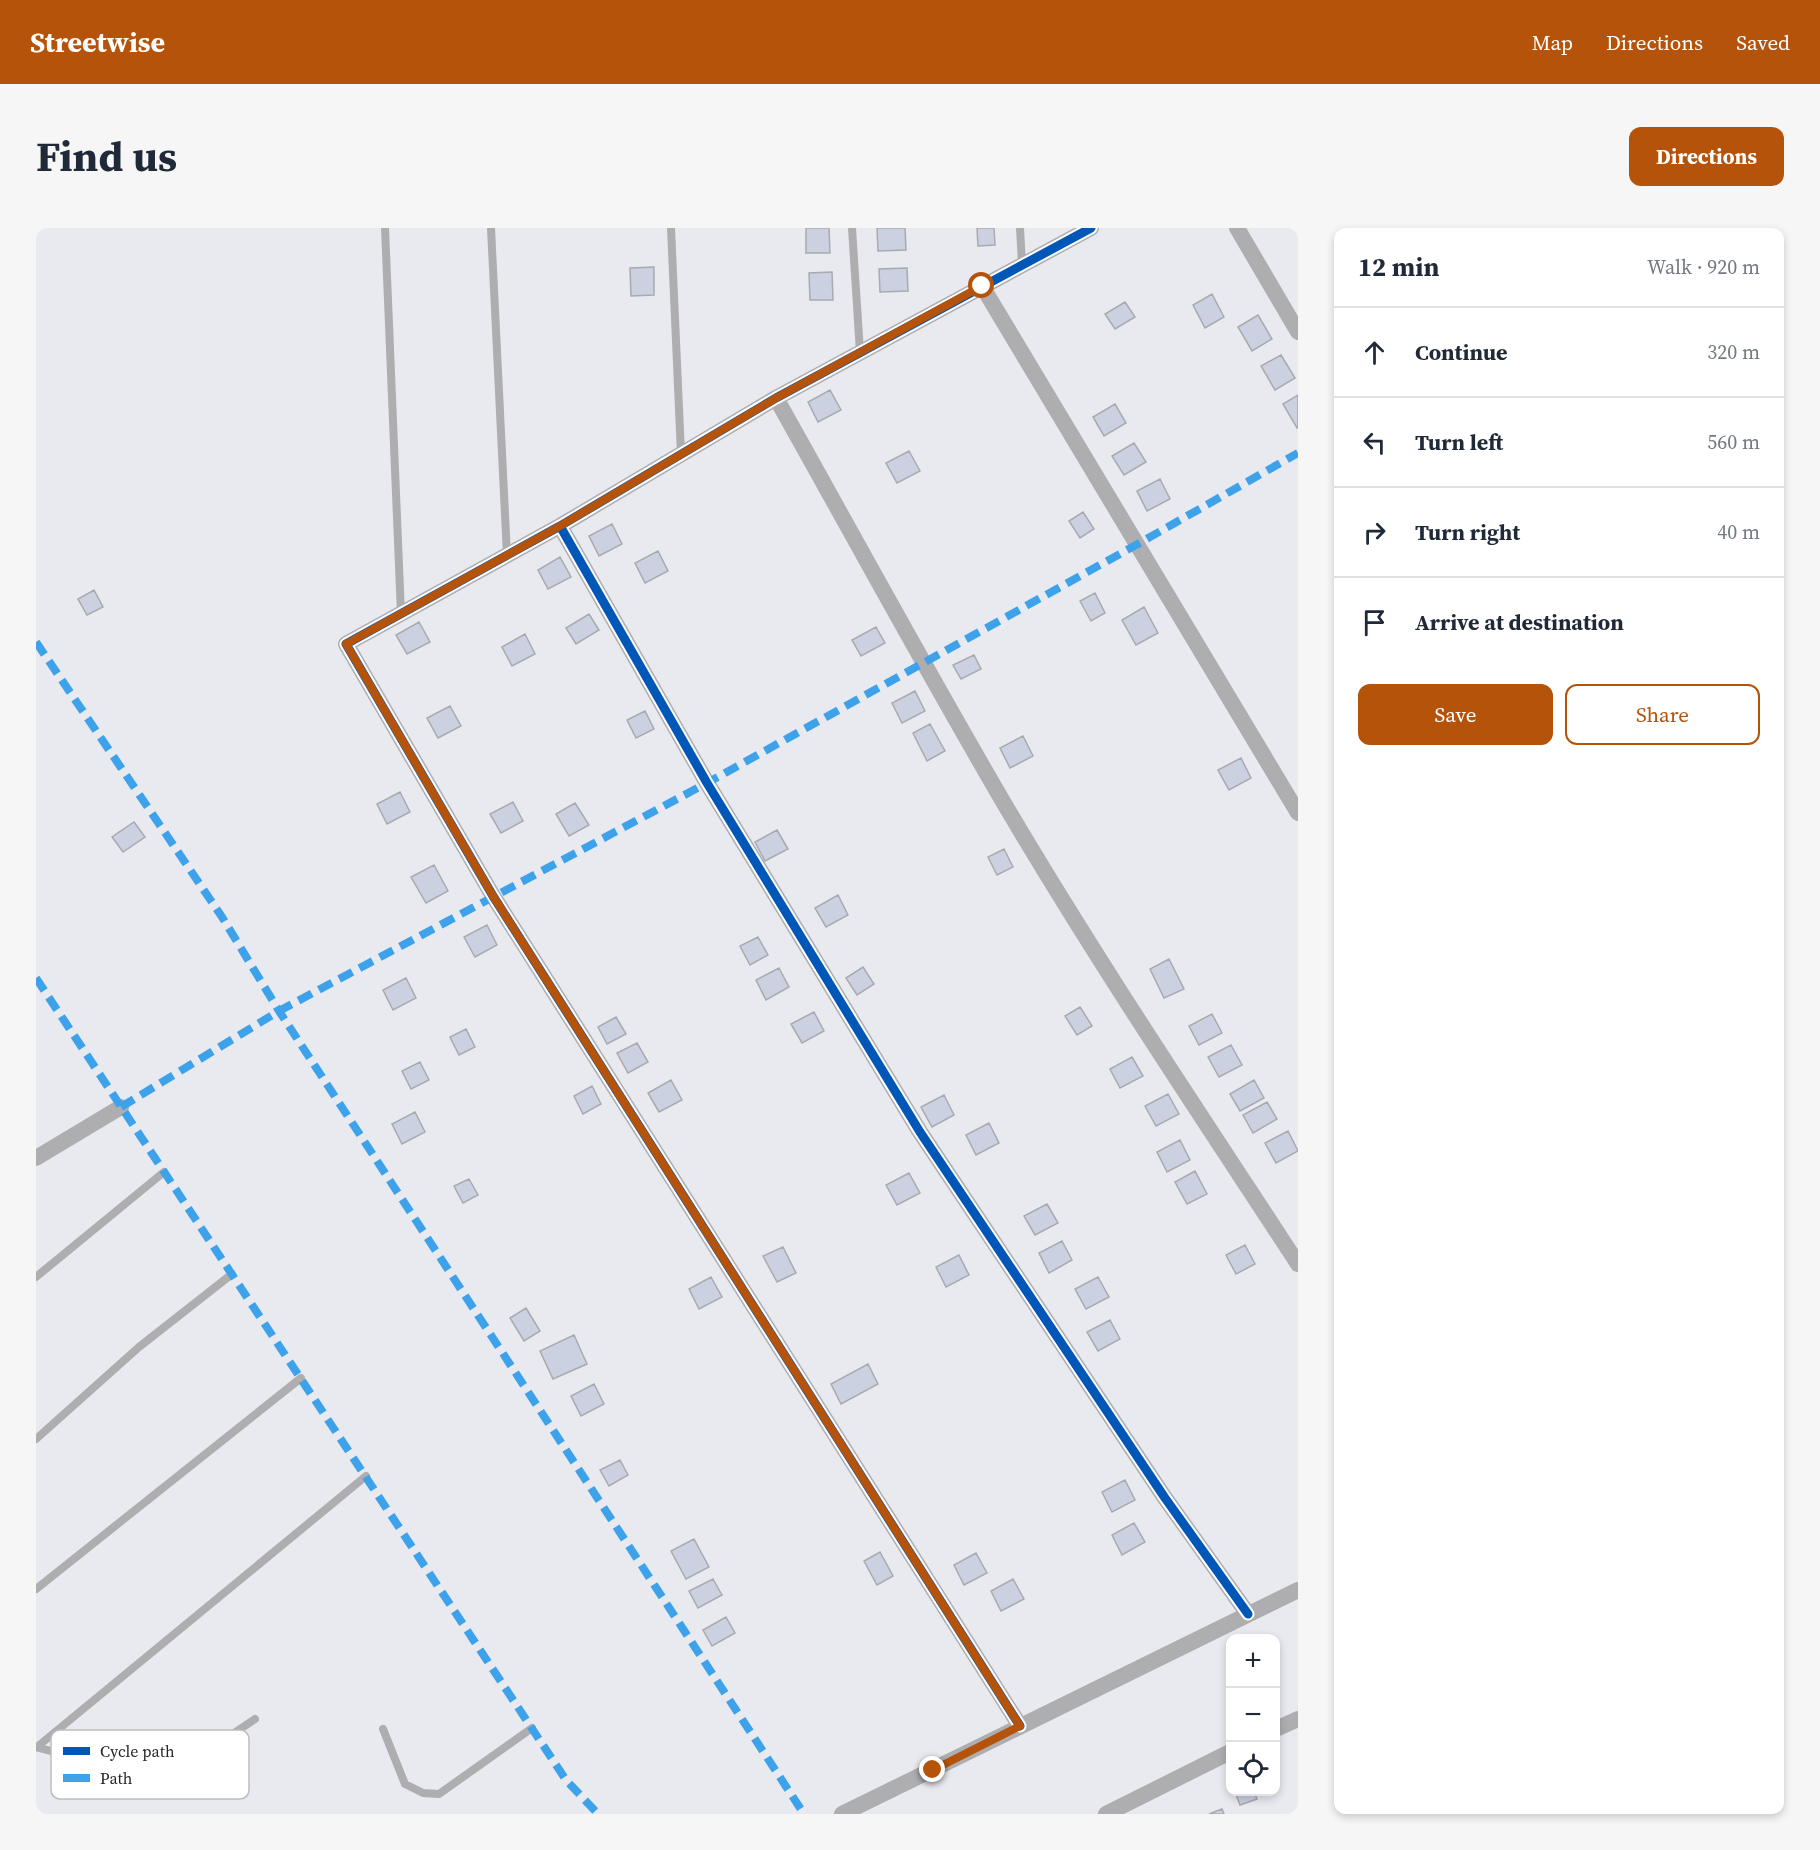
<!DOCTYPE html>
<meta charset="utf-8">
<style>
:root{--surface:#fff;--page:#f6f6f7;--text:#1f2937;--muted:#747a83;--line:#e0e1e3;--accent:#b45309}
body{margin:0;font-family:"Source Serif 4",serif;background:var(--page);color:var(--text)}
.controls{position:absolute;right:18px;bottom:18px;display:grid;overflow:hidden;border-radius:12px;box-shadow:0 3px 9px #0003}
.controls button{width:54px;height:54px;display:grid;place-items:center;padding:0;border:0;border-bottom:2px solid var(--line);background:var(--surface);color:var(--text);font:30px sans-serif}
.stop{position:absolute;width:18px;height:18px;margin:-14px;border:4px solid #b45309;border-radius:50%;background:#fff}
.stop.end{background:#b45309;border-color:#fff;box-shadow:0 2px 6px #0008}
.list{margin:0;padding:0;list-style:none}
h2{display:flex;justify-content:space-between;align-items:center;height:78px;margin:0;padding:0 24px;font-size:26px}
h2 small{font-size:20px;font-weight:400;color:var(--muted)}
.list li{display:grid;grid-template-columns:39px 1fr auto;gap:18px;align-items:center;box-sizing:border-box;height:90px;padding:0 24px;border-top:2px solid var(--line)}
.list b{display:block;font-size:22px;white-space:nowrap}
.list em{font-size:20px;font-style:normal;color:var(--muted)}
.actions{display:flex;gap:12px;padding:18px 24px}
.actions a{flex:1;padding:14px 0;border:2px solid var(--accent);border-radius:12px;text-align:center;font-size:21px;color:var(--accent)}
.actions .main{background:var(--accent);color:#fff}
.icon{flex:none;width:33px;height:33px;fill:none;stroke:currentColor;stroke-width:2;stroke-linecap:round;stroke-linejoin:round}
.map{position:relative;flex:none;width:1262px;height:1586px;overflow:hidden;border-radius:12px}
header{display:flex;align-items:center;gap:36px;box-sizing:border-box;height:84px;padding:0 30px;background:var(--accent);color:#fff}
header strong{font-size:28px}
nav{display:flex;gap:33px;margin-inline-start:auto;font-size:21px}
.intro{display:flex;align-items:center;justify-content:space-between;box-sizing:border-box;height:144px;padding:0 36px}
h1{margin:0;font-size:42px}
.button{padding:15px 27px;border-radius:12px;background:var(--accent);color:#fff;font-size:21px;font-weight:700}
main{display:flex;gap:36px;padding:0 36px}
aside{flex:1;background:var(--surface);border-radius:12px;box-shadow:0 3px 9px #0003}
.map>svg:first-child{display:block}
.building{fill:#cbd1e0;stroke:#a9aaaf;stroke-width:1.5}
.lines{fill:none;stroke-linecap:round;stroke-linejoin:round}
.service{stroke:#aeadaf;stroke-width:8}
.minor{stroke:#aeadaf;stroke-width:16}
.quiet{stroke:#3ea2eb;stroke-width:8;stroke-dasharray:15 8;stroke-linecap:butt}
.cycleway-casing{stroke:#fff;stroke-width:13}
.cycleway{stroke:#0057b8;stroke-width:9}
.route{stroke:#b45309;stroke-width:8}
.key{fill:#fff;stroke:#bdbdbe;stroke-width:1.5}
.key-label{font-size:16px;fill:#222428}
</style>
<header>
<strong>Streetwise</strong>
<nav><a>Map</a><a>Directions</a><a>Saved</a></nav>
</header>
<div class="intro"><h1>Find us</h1><a class="button">Directions</a></div>
<main>
<div class="map">
<svg width="1262" height="1586" viewBox="0 0 1262 1586">
<rect width="100%" height="100%" fill="#e8eaf0"/>
<!-- building -->
<path class="building" d="M 770,0 L 793,0 L 794,25 L 770,25 Z
M 841,0 L 869,0 L 870,22 L 842,23 Z
M 941,0 L 958,0 L 959,17 L 942,18 Z
M 618,39 L 618,67 L 595,68 L 594,40 Z
M 871,40 L 872,63 L 844,64 L 843,41 Z
M 796,44 L 797,72 L 774,72 L 773,45 Z
M 1176,66 L 1188,89 L 1169,100 L 1157,77 Z
M 1089,74 L 1099,89 L 1079,101 L 1069,86 Z
M 1222,87 L 1236,111 L 1216,123 L 1202,99 Z
M 1245,127 L 1259,150 L 1239,162 L 1225,138 Z
M 794,162 L 805,182 L 782,194 L 772,174 Z
M 1262,167 L 1262,199 L 1261,200 L 1247,176 Z
M 1079,176 L 1090,195 L 1068,208 L 1057,189 Z
M 1098,215 L 1110,234 L 1088,247 L 1076,228 Z
M 873,223 L 884,243 L 861,255 L 850,235 Z
M 1124,251 L 1134,271 L 1111,283 L 1101,263 Z
M 1047,284 L 1058,301 L 1044,310 L 1033,293 Z
M 576,296 L 586,316 L 563,328 L 553,308 Z
M 622,323 L 632,343 L 609,355 L 599,335 Z
M 524,329 L 535,349 L 512,361 L 502,342 Z
M 58,362 L 67,379 L 51,387 L 42,371 Z
M 1059,365 L 1069,385 L 1055,393 L 1044,373 Z
M 1108,379 L 1122,405 L 1100,417 L 1086,392 Z
M 553,386 L 563,402 L 540,416 L 530,400 Z
M 383,394 L 394,414 L 371,426 L 360,407 Z
M 840,399 L 849,415 L 825,428 L 816,412 Z
M 489,406 L 499,426 L 476,438 L 466,419 Z
M 938,427 L 945,441 L 925,451 L 917,437 Z
M 879,463 L 889,483 L 866,495 L 856,475 Z
M 414,478 L 425,498 L 402,510 L 391,490 Z
M 609,483 L 618,501 L 600,510 L 591,492 Z
M 894,496 L 909,523 L 891,533 L 877,505 Z
M 987,508 L 997,528 L 974,540 L 964,520 Z
M 1205,530 L 1215,550 L 1193,562 L 1182,542 Z
M 364,564 L 374,584 L 351,596 L 341,576 Z
M 477,574 L 487,593 L 465,605 L 454,586 Z
M 539,575 L 553,597 L 533,608 L 520,586 Z
M 98,594 L 109,609 L 87,624 L 76,609 Z
M 741,602 L 752,621 L 729,633 L 719,614 Z
M 968,621 L 977,639 L 961,647 L 952,629 Z
M 398,637 L 412,663 L 390,675 L 375,649 Z
M 802,667 L 812,687 L 790,699 L 779,680 Z
M 451,697 L 461,717 L 439,729 L 428,709 Z
M 722,709 L 732,727 L 714,737 L 704,718 Z
M 1133,731 L 1148,761 L 1128,770 L 1114,741 Z
M 827,739 L 838,756 L 821,767 L 810,750 Z
M 743,740 L 753,759 L 730,772 L 720,752 Z
M 370,750 L 380,770 L 357,782 L 347,762 Z
M 1044,779 L 1056,798 L 1041,807 L 1029,788 Z
M 778,784 L 788,803 L 766,815 L 755,796 Z
M 1176,786 L 1186,805 L 1163,817 L 1153,798 Z
M 580,789 L 590,806 L 571,816 L 562,799 Z
M 430,801 L 439,819 L 423,827 L 414,809 Z
M 601,815 L 612,834 L 592,845 L 581,825 Z
M 1195,817 L 1206,837 L 1183,849 L 1172,829 Z
M 1096,829 L 1107,848 L 1084,860 L 1074,841 Z
M 384,834 L 393,852 L 375,861 L 366,843 Z
M 635,852 L 646,872 L 623,884 L 612,865 Z
M 1218,852 L 1228,870 L 1204,883 L 1194,866 Z
M 556,858 L 565,876 L 547,886 L 538,868 Z
M 1132,866 L 1143,886 L 1120,898 L 1109,878 Z
M 908,867 L 918,887 L 896,899 L 885,879 Z
M 1231,874 L 1241,891 L 1217,905 L 1207,887 Z
M 379,884 L 389,904 L 366,916 L 356,896 Z
M 953,895 L 963,915 L 940,927 L 930,907 Z
M 1252,903 L 1262,923 L 1240,935 L 1229,915 Z
M 1144,912 L 1154,932 L 1131,944 L 1121,924 Z
M 1159,943 L 1171,966 L 1151,976 L 1139,954 Z
M 873,945 L 884,965 L 861,977 L 850,957 Z
M 433,951 L 442,967 L 427,975 L 418,958 Z
M 1011,976 L 1022,995 L 999,1007 L 988,988 Z
M 1026,1013 L 1036,1032 L 1013,1045 L 1003,1025 Z
M 1209,1017 L 1219,1036 L 1200,1046 L 1190,1027 Z
M 747,1019 L 760,1045 L 741,1054 L 727,1028 Z
M 923,1027 L 933,1047 L 910,1059 L 900,1039 Z
M 675,1049 L 686,1069 L 663,1081 L 653,1061 Z
M 1062,1049 L 1073,1069 L 1050,1081 L 1039,1061 Z
M 490,1080 L 504,1103 L 488,1113 L 474,1090 Z
M 1074,1092 L 1084,1111 L 1062,1123 L 1051,1104 Z
M 538,1107 L 551,1136 L 517,1151 L 504,1123 Z
M 832,1136 L 842,1156 L 805,1176 L 795,1156 Z
M 558,1156 L 568,1176 L 545,1188 L 535,1168 Z
M 584,1232 L 592,1247 L 573,1258 L 564,1242 Z
M 1089,1252 L 1099,1272 L 1076,1284 L 1066,1264 Z
M 1098,1295 L 1109,1314 L 1086,1327 L 1076,1307 Z
M 658,1311 L 673,1339 L 650,1351 L 635,1323 Z
M 844,1324 L 857,1348 L 841,1357 L 828,1333 Z
M 940,1325 L 951,1345 L 928,1357 L 918,1337 Z
M 677,1351 L 686,1367 L 662,1380 L 653,1363 Z
M 977,1351 L 988,1371 L 965,1383 L 955,1363 Z
M 690,1389 L 699,1405 L 676,1418 L 667,1402 Z
M 1199,1564 L 1218,1564 L 1221,1571 L 1204,1577 Z
M 1186,1581 L 1188,1586 L 1173,1586 Z"/>
<g class="lines">
<!-- service -->
<path class="service" d="M 349,0 L 365,386
M 455,0 L 471,327
M 635,0 L 645,226
M 816,0 L 824,124
M 984,0 L 986,36
M 0,1049 L 128,944
M 0,1211 L 103,1119 L 196,1046
M 0,1361 L 265,1150
M 347,1501 L 369,1556 L 387,1565 L 403,1566 L 496,1500
M 0,1519 L 96,1544 L 128,1542 L 171,1523 L 219,1491
M 1,1519 L 330,1248"/>
<!-- minor -->
<path class="minor" d="M 1201,0 L 1262,104
M 946,58 L 1262,585
M 740,170 C 817,307 892,446 972,582 C 1063,736 1164,886 1262,1036
M 524,298 L 671,555 L 884,904 L 1129,1270 L 1212,1386
M 0,930 L 85,879
M 984,1498 L 457,668 L 310,416 L 524,298 L 740,170 L 1055,0
M 1240,1501 L 1262,1491
M 806,1586 L 1262,1362
M 1070,1586 L 1194,1524"/>
<!-- quiet -->
<path class="quiet" d="M 0,414 L 186,689 L 243,783 L 768,1586
M 0,750 L 530,1552 L 562,1586
M 85,879 L 243,783 L 671,555 L 1100,317 L 1262,225"/>
<defs>
<path id="cycleway" d="M 524,298 L 671,555 L 884,904 L 1129,1270 L 1212,1386
M 984,1498 L 457,668 L 310,416 L 524,298 L 740,170 L 1055,0"/>
</defs>
<!-- cycleway casing -->
<use href="#cycleway" class="cycleway-casing"/>
<!-- cycleway -->
<use href="#cycleway" class="cycleway"/>
</g>
<g class="lines">
<!-- route -->
<path class="route" d="M 897,1542 L 984,1498 L 457,668 L 310,416 L 524,298 L 740,170 L 946,58"/>
</g>
<!-- legend -->
<rect x="15" y="1502" width="198" height="69" rx="9" class="key"/>
<rect x="27" y="1519" width="27" height="8" fill="#0057b8"/>
<rect x="27" y="1546" width="27" height="8" fill="#3ea2eb"/>
<g class="key-label">
<text x="64" y="1529">Cycle path</text>
<text x="64" y="1556">Path</text>
</g>
</svg>
<div class="controls">
<button>+</button>
<button>−</button>
<button><svg class="icon" aria-label="locate" viewBox="0 0 24 24"><circle cx="12" cy="12" r="6"/><path d="M12 2v4M12 18v4M2 12h4M18 12h4"/></svg></button>
</div>
<div class="stop" style="left:946px;top:58px"></div>
<div class="stop end" style="left:897px;top:1542px"></div>
</div>
<aside>
<h2>12 min<small>Walk · 920 m</small></h2>
<ul class="list">
<li><svg class="icon" aria-label="ahead" viewBox="0 0 24 24"><path d="M12 20V5M6 11l6-6 6 6"/></svg><div><b>Continue</b></div><em>320 m</em></li>
<li><svg class="icon" aria-label="left" viewBox="0 0 24 24"><path d="M17 20v-9H6M10 6l-5 5 5 5"/></svg><div><b>Turn left</b></div><em>560 m</em></li>
<li><svg class="icon" aria-label="right" viewBox="0 0 24 24"><path d="M7 20v-9h11M14 6l5 5-5 5"/></svg><div><b>Turn right</b></div><em>40 m</em></li>
<li><svg class="icon" aria-label="arrive" viewBox="0 0 24 24"><path d="M6 21V4h12l-3 4 3 4H6"/></svg><div><b>Arrive at destination</b></div></li>
</ul>
<div class="actions"><a class="main">Save</a><a>Share</a></div>
</aside>
</main>
